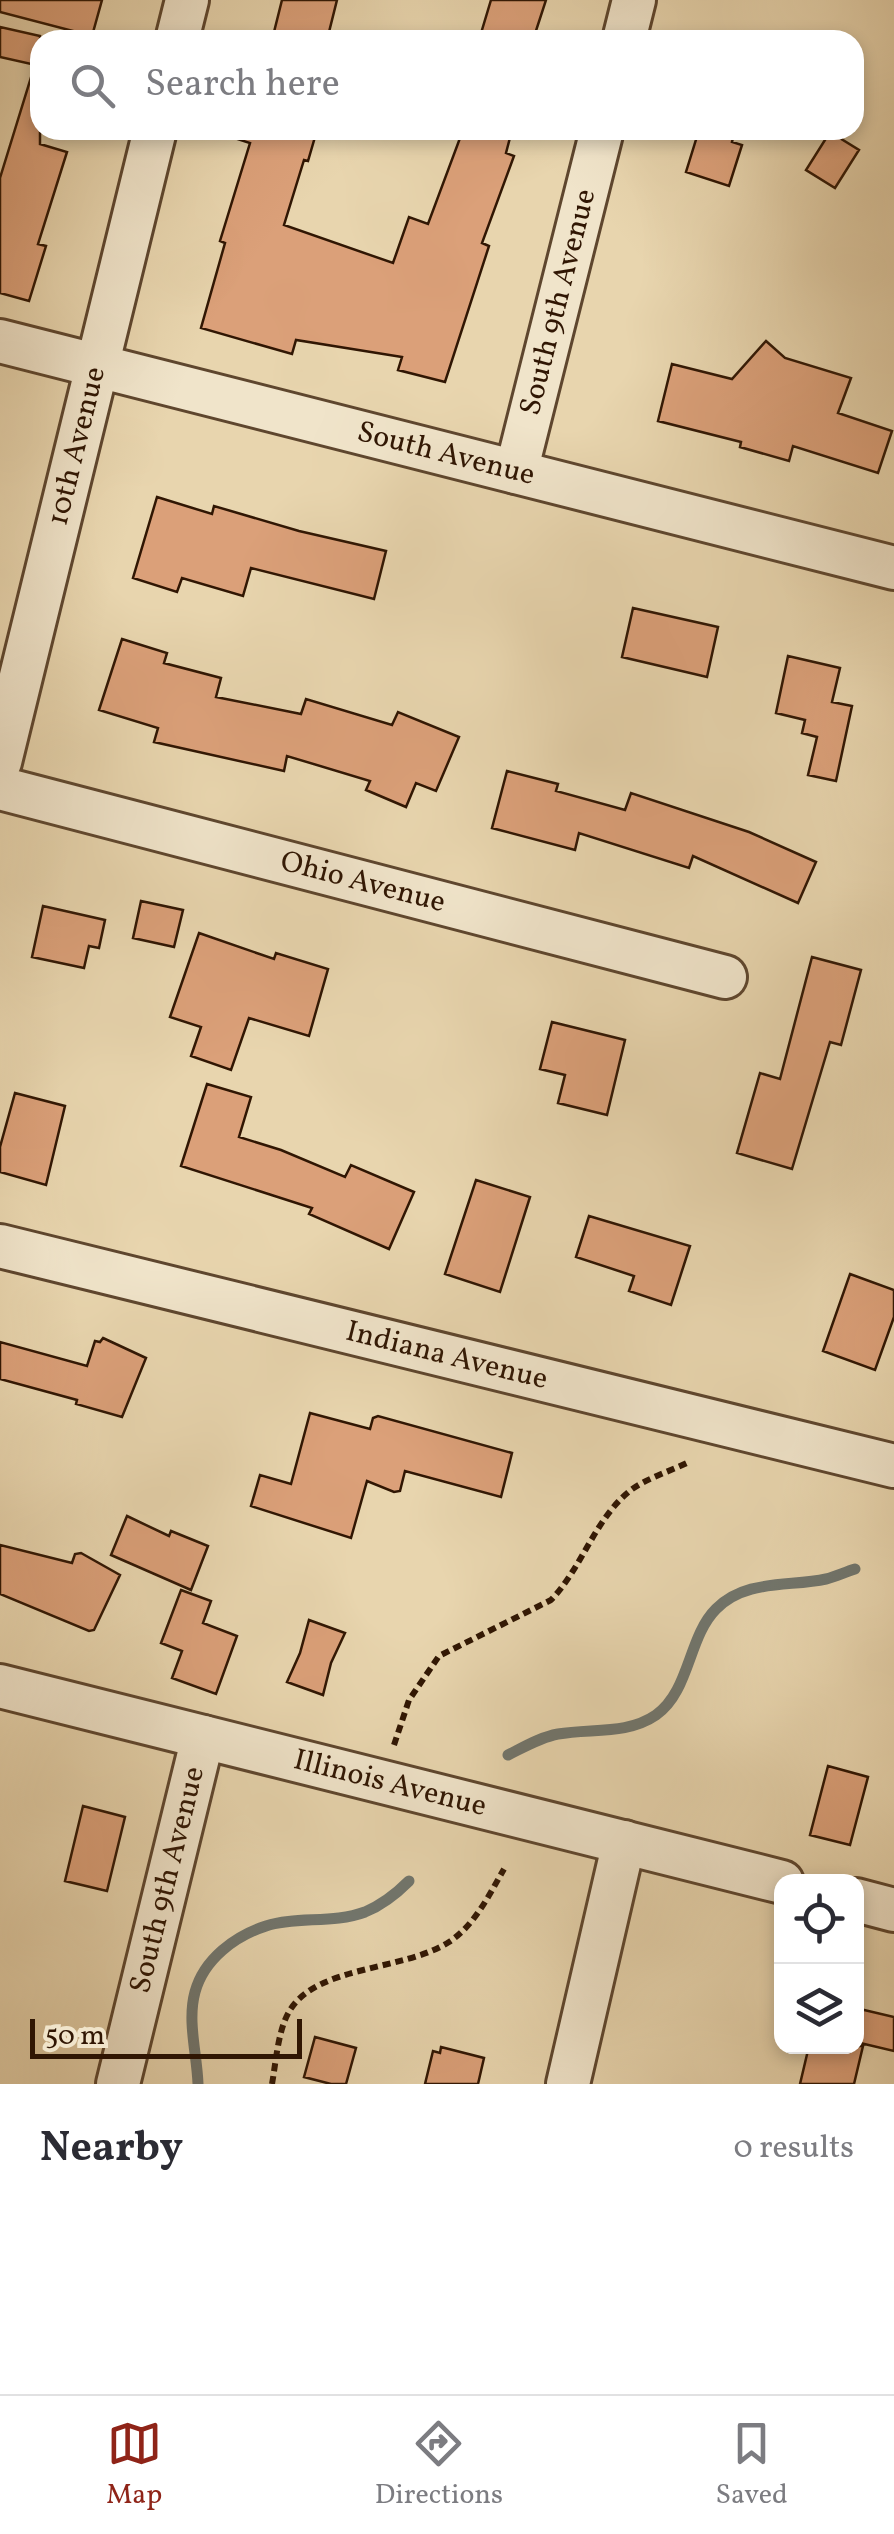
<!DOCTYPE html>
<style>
:root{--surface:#fff;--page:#f7f7f7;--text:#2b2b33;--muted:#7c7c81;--line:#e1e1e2;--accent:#8f2418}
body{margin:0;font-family:Vollkorn,serif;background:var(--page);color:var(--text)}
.controls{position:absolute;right:30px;bottom:30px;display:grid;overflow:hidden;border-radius:20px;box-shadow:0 5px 15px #0003}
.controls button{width:90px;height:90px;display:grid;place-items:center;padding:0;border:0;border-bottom:2px solid var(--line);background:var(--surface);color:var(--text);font:50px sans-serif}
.scale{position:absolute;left:30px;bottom:25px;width:272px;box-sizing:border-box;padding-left:10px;border:5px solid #301603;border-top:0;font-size:28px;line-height:35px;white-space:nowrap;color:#301603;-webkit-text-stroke:8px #f0e4ca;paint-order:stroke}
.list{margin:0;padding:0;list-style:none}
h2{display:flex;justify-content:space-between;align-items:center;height:130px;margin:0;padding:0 40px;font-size:42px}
h2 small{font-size:32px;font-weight:400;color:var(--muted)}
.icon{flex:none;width:55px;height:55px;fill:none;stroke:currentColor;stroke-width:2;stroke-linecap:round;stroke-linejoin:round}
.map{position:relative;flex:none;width:894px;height:2084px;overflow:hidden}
.search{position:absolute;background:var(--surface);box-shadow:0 5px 15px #0003;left:30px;right:30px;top:30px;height:110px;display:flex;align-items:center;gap:25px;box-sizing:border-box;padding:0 35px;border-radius:30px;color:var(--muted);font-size:38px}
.sheet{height:310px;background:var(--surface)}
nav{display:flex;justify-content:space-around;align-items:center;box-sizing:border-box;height:140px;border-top:2px solid var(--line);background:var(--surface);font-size:28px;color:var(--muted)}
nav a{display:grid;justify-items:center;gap:5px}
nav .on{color:var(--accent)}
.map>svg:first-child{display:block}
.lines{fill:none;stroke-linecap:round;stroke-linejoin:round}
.stream{stroke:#71766e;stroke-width:11}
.building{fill:#dba079;stroke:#301603;stroke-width:2.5}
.minor-casing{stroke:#5e462e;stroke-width:48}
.path{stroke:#301603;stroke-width:6;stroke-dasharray:8 5;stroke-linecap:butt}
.minor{stroke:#f0e4ca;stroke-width:42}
.labels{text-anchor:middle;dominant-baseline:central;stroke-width:10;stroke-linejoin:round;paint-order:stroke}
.street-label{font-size:30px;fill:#301603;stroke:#f0e4ca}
</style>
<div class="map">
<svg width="894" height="2084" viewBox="0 0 894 2084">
<rect width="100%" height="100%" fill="#e8d5ae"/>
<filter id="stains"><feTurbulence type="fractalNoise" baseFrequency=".002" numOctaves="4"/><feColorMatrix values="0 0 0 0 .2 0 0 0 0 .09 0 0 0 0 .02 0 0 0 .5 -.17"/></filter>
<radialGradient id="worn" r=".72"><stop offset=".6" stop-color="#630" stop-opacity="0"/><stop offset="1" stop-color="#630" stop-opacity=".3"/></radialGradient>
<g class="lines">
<!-- stream -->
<path class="stream" d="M 508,1755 C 524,1747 541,1737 558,1734 C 591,1728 627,1735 656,1715 C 690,1691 688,1637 716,1609 C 745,1579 789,1587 826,1579 C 835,1577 845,1572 855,1569
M 198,2084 C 197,2054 187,2021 195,1992 C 204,1959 235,1936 266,1926 C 296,1916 333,1924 365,1912 C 382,1905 396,1894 409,1881"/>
</g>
<!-- building -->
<path class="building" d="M 0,0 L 102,0 L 92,36 L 0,12 Z
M 282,0 L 337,0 L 327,40 L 272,40 Z
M 491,0 L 546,0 L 533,40 L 479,40 Z
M 0,27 L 40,36 L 40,66 L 0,57 Z
M 33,71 L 40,72 L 40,144 L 67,152 L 38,244 L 46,246 L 29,301 L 0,293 L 0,178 Z
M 232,130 L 317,130 L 308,161 L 304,160 L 284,225 L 393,263 L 409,217 L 428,224 L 463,130 L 512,130 L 506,153 L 514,156 L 482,243 L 489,246 L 445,382 L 398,370 L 402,357 L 296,340 L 292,354 L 201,328 L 225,243 L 220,241 L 250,143 L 231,137 Z
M 699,130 L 735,130 L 732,142 L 742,145 L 729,186 L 686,172 Z
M 830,132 L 859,150 L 835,188 L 806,170 Z
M 766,341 L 785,358 L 851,378 L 838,413 L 892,431 L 878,473 L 793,446 L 789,461 L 740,447 L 741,442 L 658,421 L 672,364 L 732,379 Z
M 157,497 L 212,514 L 214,506 L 299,531 L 386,551 L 374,599 L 251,568 L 243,596 L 182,578 L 177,592 L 133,578 Z
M 633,608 L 718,627 L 707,677 L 622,657 Z
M 122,639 L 167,653 L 164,663 L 221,678 L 216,697 L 301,714 L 306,699 L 392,725 L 398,712 L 459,737 L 436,791 L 416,783 L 406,807 L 366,790 L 370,781 L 287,756 L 284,771 L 154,742 L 158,728 L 99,710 Z
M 788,656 L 840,668 L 832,702 L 852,706 L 836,781 L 808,775 L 817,737 L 802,733 L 805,720 L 776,713 Z
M 507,771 L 558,784 L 556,791 L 625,810 L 631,793 L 749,832 L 816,862 L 798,903 L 693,856 L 689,868 L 579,833 L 575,850 L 492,828 Z
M 141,901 L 183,910 L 174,947 L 133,938 Z
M 43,906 L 105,920 L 99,948 L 89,946 L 84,968 L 32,957 Z
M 199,933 L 274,959 L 276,953 L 328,969 L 309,1036 L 249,1018 L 231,1070 L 191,1056 L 201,1027 L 170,1017 Z
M 812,957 L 861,970 L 841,1045 L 830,1042 L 792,1169 L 737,1153 L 760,1073 L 780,1079 Z
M 552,1022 L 625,1040 L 607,1115 L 558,1103 L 565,1075 L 540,1069 Z
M 207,1084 L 251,1097 L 239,1137 L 281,1150 L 345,1177 L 351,1165 L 414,1192 L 389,1249 L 309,1214 L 312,1208 L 181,1166 Z
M 15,1093 L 65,1106 L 46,1185 L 0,1172 L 0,1147 Z
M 476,1180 L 530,1197 L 500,1292 L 445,1274 Z
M 589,1216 L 690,1246 L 671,1305 L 629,1291 L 634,1276 L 576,1257 Z
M 850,1274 L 894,1290 L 894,1317 L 875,1370 L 823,1351 Z
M 103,1338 L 146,1358 L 122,1417 L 76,1404 L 77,1400 L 0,1379 L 0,1342 L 87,1366 L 95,1341 L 100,1342 Z
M 310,1413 L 370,1429 L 373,1418 L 378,1416 L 512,1453 L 501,1497 L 405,1471 L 400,1491 L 394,1492 L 367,1481 L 351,1538 L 251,1506 L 260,1475 L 291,1484 Z
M 127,1516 L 169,1536 L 171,1531 L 208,1546 L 191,1590 L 111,1555 Z
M 0,1545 L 72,1563 L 75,1554 L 81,1553 L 120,1575 L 94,1630 L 89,1631 L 0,1594 Z
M 181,1590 L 211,1601 L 203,1623 L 237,1636 L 216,1694 L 172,1678 L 182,1651 L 161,1643 Z
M 309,1620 L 345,1633 L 331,1663 L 323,1695 L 287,1682 L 300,1653 Z
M 828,1766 L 868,1777 L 850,1845 L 810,1835 Z
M 83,1806 L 125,1817 L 107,1891 L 65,1881 Z
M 860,2009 L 894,2017 L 894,2051 L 856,2042 Z
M 315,2037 L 356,2048 L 346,2084 L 331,2084 L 304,2077 Z
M 809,2046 L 863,2046 L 854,2084 L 800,2084 Z
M 441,2047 L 484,2058 L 478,2084 L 425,2084 L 433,2051 L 440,2053 Z"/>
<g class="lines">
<defs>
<g id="minor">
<path d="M 177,40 L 187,0"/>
<path d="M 624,40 L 634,0"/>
<path id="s1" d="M 0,341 L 894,568"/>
<path id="s2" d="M 516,472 L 602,130"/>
<path id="s3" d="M 0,762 L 155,130"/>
<path id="s4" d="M 0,788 L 725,977"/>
<path id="s5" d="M 0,1246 L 894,1466"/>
<path id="s6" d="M 0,1686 L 782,1882"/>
<path d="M 856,1900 L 894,1910"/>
<path id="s7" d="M 118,2084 L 203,1737"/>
<path d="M 568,2084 L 624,1842"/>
</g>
</defs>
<!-- minor casing -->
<use href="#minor" class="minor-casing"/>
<!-- path -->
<path class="path" d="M 394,1745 L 409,1700 L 439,1656 L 551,1600 C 582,1568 595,1518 631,1490 C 647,1478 671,1471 689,1462
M 272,2084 C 276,2062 278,2029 290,2010 C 318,1965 404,1971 449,1942 C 475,1925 489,1895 504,1869"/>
<!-- minor -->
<use href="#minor" class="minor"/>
</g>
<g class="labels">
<!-- street labels -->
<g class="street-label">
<text stroke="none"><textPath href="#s2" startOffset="175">South 9th Avenue</textPath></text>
<text stroke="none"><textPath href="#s3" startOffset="325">10th Avenue</textPath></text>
<text stroke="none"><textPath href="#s1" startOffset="460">South Avenue</textPath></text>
<text stroke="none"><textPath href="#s4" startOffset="375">Ohio Avenue</textPath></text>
<text stroke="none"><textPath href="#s5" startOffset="460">Indiana Avenue</textPath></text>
<text stroke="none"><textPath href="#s6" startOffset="402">Illinois Avenue</textPath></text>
<text stroke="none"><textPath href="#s7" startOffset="210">South 9th Avenue</textPath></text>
</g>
</g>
<rect width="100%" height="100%" filter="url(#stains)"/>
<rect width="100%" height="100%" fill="url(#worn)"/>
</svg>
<div class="controls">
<button><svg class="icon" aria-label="locate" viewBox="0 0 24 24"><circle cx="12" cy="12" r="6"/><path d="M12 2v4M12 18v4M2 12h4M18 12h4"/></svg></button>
<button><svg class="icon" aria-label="layers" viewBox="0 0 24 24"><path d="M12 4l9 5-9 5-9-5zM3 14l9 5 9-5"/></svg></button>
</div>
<div class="scale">50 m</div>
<div class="search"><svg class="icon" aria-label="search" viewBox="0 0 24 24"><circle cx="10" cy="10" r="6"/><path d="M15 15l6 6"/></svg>Search here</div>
</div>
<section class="sheet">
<h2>Nearby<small>0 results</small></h2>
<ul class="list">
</ul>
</section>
<nav>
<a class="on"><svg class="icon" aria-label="map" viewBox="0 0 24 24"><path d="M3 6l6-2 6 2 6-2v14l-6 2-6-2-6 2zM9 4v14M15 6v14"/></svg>Map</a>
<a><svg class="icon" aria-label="directions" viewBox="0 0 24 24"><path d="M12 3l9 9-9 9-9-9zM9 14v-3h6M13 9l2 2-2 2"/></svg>Directions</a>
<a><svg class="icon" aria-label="saved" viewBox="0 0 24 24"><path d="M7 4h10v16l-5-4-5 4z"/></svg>Saved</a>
</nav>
